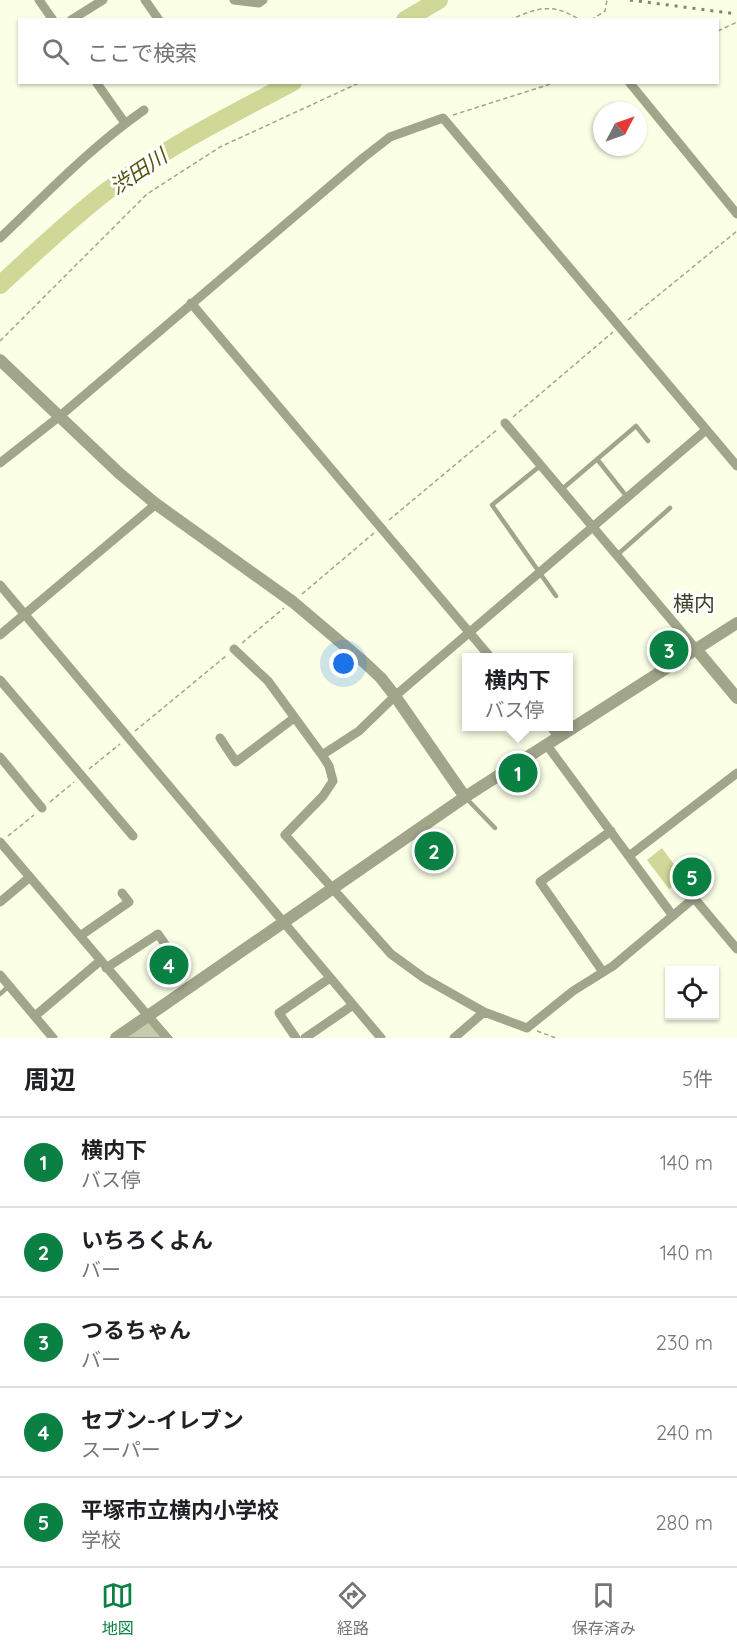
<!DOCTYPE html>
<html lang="ja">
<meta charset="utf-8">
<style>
:root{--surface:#fff;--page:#f2f2f2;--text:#202124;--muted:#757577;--line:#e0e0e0;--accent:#0b8043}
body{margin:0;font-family:Quicksand,"Noto Sans JP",sans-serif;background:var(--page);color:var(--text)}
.controls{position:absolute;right:18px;bottom:18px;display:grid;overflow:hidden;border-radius:0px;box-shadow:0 2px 4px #0004}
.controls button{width:54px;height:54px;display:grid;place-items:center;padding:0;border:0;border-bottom:2px solid var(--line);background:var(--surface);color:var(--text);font:30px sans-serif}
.compass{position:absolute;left:593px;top:102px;width:54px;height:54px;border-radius:50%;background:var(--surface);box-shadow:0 2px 4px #0004;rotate:49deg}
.you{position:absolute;left:344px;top:664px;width:21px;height:21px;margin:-15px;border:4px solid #fff;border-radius:50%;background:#1a73e8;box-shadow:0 0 0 9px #1a73e833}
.badge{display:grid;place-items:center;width:39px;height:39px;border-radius:50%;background:var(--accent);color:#fff;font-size:20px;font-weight:700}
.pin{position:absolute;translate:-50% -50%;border:3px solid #fff;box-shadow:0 2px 6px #0006}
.popup{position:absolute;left:462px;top:653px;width:111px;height:78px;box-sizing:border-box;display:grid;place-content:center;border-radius:0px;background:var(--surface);filter:drop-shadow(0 2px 4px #0005);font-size:20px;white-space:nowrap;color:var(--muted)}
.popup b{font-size:22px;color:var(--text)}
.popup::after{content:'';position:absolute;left:50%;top:100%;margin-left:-12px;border:12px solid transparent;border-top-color:var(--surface)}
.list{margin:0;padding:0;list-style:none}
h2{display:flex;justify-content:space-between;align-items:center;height:78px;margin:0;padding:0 24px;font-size:26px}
h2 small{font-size:20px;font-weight:400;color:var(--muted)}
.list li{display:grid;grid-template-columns:39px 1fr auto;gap:18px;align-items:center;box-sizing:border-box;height:90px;padding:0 24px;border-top:2px solid var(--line)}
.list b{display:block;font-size:22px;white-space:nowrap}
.list p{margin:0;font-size:20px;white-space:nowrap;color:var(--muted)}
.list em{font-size:20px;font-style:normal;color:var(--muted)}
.icon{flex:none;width:33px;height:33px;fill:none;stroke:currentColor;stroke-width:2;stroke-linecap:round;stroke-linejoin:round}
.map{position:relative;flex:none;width:737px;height:1038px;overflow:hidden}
.search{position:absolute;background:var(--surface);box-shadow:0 2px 4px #0004;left:18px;right:18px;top:18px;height:66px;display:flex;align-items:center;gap:15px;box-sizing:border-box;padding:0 21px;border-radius:0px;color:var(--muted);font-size:22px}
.sheet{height:528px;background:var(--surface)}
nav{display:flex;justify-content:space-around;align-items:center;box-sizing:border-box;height:84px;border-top:2px solid var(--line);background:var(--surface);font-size:16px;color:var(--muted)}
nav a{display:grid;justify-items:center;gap:3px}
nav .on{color:var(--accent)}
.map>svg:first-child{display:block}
.water{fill:#cfd896}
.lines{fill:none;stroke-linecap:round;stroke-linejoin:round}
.river{stroke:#cfd896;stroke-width:18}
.building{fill:#c6cbad;stroke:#8b8e79;stroke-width:1.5}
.path{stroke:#a0a491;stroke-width:1.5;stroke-dasharray:4.5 3;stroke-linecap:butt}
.service{stroke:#a1a58a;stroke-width:4.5}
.minor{stroke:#a1a58a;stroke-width:9}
.tertiary{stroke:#a1a58a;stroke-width:12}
.rail{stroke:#838675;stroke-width:3;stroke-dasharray:3 6;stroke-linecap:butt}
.labels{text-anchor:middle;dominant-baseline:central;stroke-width:6;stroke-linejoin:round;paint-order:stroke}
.water-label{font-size:21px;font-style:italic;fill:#4f5609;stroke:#fff}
.neighbourhood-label{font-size:21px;fill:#3d4128;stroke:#fff}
</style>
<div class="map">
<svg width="737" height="1038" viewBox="0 0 737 1038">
<rect width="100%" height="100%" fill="#faffe6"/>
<!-- water -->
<path class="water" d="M 662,848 L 684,878 L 669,889 L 647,860 Z"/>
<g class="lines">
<!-- river -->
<path class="river" d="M 405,20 L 439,0
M 0,285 C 35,253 69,220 107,191 C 164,148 229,116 293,82"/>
</g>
<!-- building -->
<path class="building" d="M 149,1012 L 172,1038 L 115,1038 Z"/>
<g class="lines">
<!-- path -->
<path class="path" d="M 509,20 C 538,8 552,2 580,20
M 591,20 L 605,11 L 607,0
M 718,31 L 737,22
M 453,115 L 557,82
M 628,320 L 737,231
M 0,341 L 147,194 L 220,147 L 361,82
M 513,417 L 613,332
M 389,520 L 498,429
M 302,594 L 374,533
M 242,643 L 284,608
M 135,731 L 226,656
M 89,769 L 120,744
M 50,802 L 74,782
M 8,836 L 34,815
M 537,1031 L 556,1038"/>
<!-- service -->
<path class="service" d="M 597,459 L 627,497
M 540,466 L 492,505 L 556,596
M 561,490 L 636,426 L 648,441
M 617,555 L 670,508
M 465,797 L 495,828
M 0,994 L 9,986"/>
<!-- minor -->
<path class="minor" d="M 39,0 L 53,20
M 145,0 L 159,20
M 234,0 L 259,3 L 263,0
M 71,20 L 103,0
M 96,82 L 125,123
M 629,82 L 737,214
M 0,238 C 46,194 91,147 144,110
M 191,303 L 491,658
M 505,423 L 696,649
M 0,463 L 60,416 L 363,158 L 390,137 L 443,118 L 737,466
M 0,585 L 381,1038
M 0,635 L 156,504
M 234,649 L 268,681 L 322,755 L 329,766 L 333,781 L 323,796 L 285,835 L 391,954 L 424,978 L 484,1012
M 0,680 L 133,836
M 550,726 L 558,736
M 220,738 L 236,762 L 294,718
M 546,744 L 673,916
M 322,755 L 359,731 L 395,696 L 706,430
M 0,757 L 42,808
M 0,842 L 167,1038
M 629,856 L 737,773
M 0,902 L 30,877
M 80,936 L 129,902 L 122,893
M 106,968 L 158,934 L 174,957
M 603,972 L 540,882 L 611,831
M 0,975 L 53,1038
M 35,1016 L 100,961
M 296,1038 L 279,1013 L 330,978
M 305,1038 L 353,1005
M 454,1038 L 484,1012 L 527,1028 L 573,991 L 613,966 L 694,898 L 737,949"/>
<!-- tertiary -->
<path class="tertiary" d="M 0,360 L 119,473 L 156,504 L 293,602 L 364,662 L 381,678 L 395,696 L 465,797
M 696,649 L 737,698
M 116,1038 L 465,797 L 737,623"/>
<!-- rail -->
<path class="rail" d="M 630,0 L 737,14"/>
</g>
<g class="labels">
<!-- water labels -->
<g class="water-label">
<text transform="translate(138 171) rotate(-34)">渋田川</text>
</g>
<!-- neighbourhood labels -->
<g class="neighbourhood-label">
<text x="694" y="603">横内</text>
</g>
</g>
</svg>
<div class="controls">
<button><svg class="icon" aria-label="locate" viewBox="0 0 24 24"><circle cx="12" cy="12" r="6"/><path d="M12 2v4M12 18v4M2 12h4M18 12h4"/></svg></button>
</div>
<svg class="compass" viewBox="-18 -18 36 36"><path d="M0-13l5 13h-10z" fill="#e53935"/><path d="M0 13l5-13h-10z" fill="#757577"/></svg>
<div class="you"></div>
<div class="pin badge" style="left:518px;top:773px">1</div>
<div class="popup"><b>横内下</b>バス停</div>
<div class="pin badge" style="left:434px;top:851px">2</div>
<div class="pin badge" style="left:669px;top:650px">3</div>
<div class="pin badge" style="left:169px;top:965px">4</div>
<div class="pin badge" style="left:692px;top:877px">5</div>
<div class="search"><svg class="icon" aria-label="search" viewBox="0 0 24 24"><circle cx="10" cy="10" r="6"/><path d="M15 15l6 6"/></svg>ここで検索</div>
</div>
<section class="sheet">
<h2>周辺<small>5件</small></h2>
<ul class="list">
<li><span class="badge">1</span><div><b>横内下</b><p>バス停</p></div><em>140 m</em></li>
<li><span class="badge">2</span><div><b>いちろくよん</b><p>バー</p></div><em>140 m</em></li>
<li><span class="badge">3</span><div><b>つるちゃん</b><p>バー</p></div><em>230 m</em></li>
<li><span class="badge">4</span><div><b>セブン-イレブン</b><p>スーパー</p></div><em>240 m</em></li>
<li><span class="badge">5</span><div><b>平塚市立横内小学校</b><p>学校</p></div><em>280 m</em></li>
</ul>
</section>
<nav>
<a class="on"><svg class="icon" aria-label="map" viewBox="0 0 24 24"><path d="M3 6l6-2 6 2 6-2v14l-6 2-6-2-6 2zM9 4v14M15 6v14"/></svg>地図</a>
<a><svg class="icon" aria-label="directions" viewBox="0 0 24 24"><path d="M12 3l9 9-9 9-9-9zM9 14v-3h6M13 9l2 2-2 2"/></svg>経路</a>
<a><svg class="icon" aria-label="saved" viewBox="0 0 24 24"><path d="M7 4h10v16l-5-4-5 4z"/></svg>保存済み</a>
</nav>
